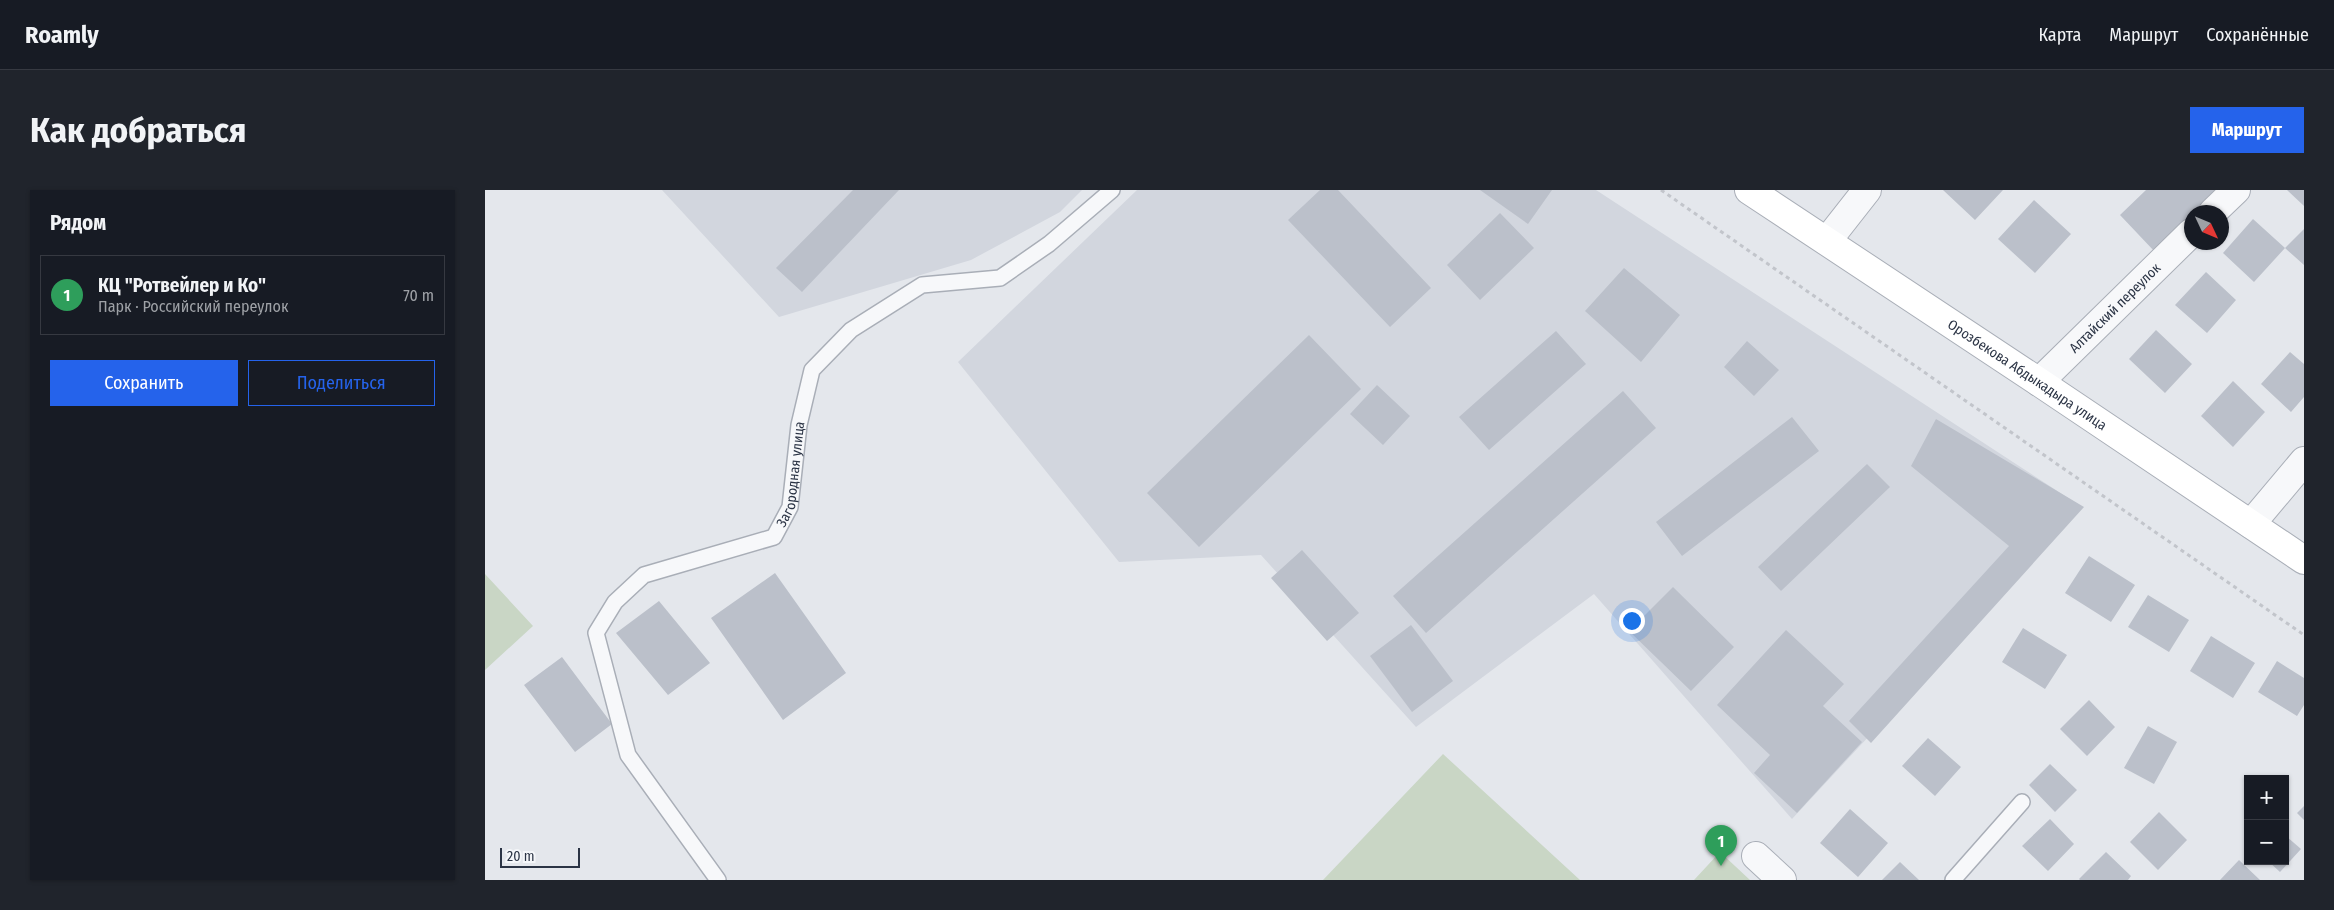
<!DOCTYPE html>
<html lang="ru">
<meta charset="utf-8">
<style>
:root{--surface:#171b24;--page:#20242c;--text:#f1f3f6;--muted:#9ea1a6;--line:#363941;--accent:#2563eb}
body{margin:0;font-family:"Fira Sans Condensed",sans-serif;background:var(--page);color:var(--text)}
.controls{position:absolute;right:15px;bottom:15px;display:grid;overflow:hidden;border-radius:0px;box-shadow:0 1px 4px #0004}
.controls button{width:45px;height:45px;display:grid;place-items:center;padding:0;border:0;border-bottom:1px solid var(--line);background:var(--surface);color:var(--text);font:25px sans-serif}
.compass{position:absolute;left:1699px;top:15px;width:45px;height:45px;border-radius:50%;background:var(--surface);box-shadow:0 1px 4px #0004;rotate:134deg}
.scale{position:absolute;left:15px;bottom:12px;width:80px;box-sizing:border-box;padding-left:5px;border:2px solid #2b3445;border-top:0;font-size:14px;line-height:18px;white-space:nowrap;color:#2b3445;-webkit-text-stroke:4px #f4f6f9;paint-order:stroke}
.you{position:absolute;left:1146px;top:430px;width:18px;height:18px;margin:-12px;border:4px solid #fff;border-radius:50%;background:#1a73e8;box-shadow:0 0 0 8px #1a73e833}
.badge{display:grid;place-items:center;width:32px;height:32px;border-radius:50%;background:var(--accent);color:#fff;font-size:16px;font-weight:700}
.pin{position:absolute;translate:-50% -41px;filter:drop-shadow(0 1px 2px #0008)}
.pin::after{content:'';position:absolute;top:26px;width:18px;height:15px;background:inherit;clip-path:polygon(0 0,100% 0,50% 100%)}
.list{margin:0;padding:0;list-style:none}
h2{display:flex;justify-content:space-between;align-items:center;height:65px;margin:0;padding:0 20px;font-size:21px}
h2 small{font-size:16px;font-weight:400;color:var(--muted)}
.list li{display:grid;grid-template-columns:32px 1fr auto;gap:15px;align-items:center;box-sizing:border-box;height:80px;margin:0 10px 10px;padding:0 10px;border:1px solid var(--line);border-radius:0px}
.list b{display:block;font-size:19px;white-space:nowrap}
.list p{margin:0;font-size:16px;white-space:nowrap;color:var(--muted)}
.list em{font-size:16px;font-style:normal;color:var(--muted)}
.actions{display:flex;gap:10px;padding:15px 20px}
.actions a{flex:1;padding:11px 0;border:1px solid var(--accent);border-radius:0px;text-align:center;font-size:18px;color:var(--accent)}
.actions .main{background:var(--accent);color:#fff}
.map{position:relative;flex:none;width:1819px;height:690px;overflow:hidden;border-radius:0px}
header{display:flex;align-items:center;gap:30px;box-sizing:border-box;height:70px;padding:0 25px;background:var(--surface);border-bottom:1px solid var(--line)}
header strong{font-size:24px}
nav{display:flex;gap:28px;margin-inline-start:auto;font-size:18px}
.intro{display:flex;align-items:center;justify-content:space-between;box-sizing:border-box;height:120px;padding:0 30px}
h1{margin:0;font-size:35px}
.button{padding:12px 22px;border-radius:0px;background:var(--accent);color:#fff;font-size:18px;font-weight:700}
main{display:flex;gap:30px;padding:0 30px}
aside{flex:1;background:var(--surface);border-radius:0px;box-shadow:0 1px 4px #0004}
.map>svg:first-child{display:block}
.built{fill:#d2d6de}
.green{fill:#c9d6c5}
.building{fill:#bbc0ca}
.lines{fill:none;stroke-linecap:round;stroke-linejoin:round}
.lane-casing{stroke:#a9aeb7;stroke-width:18}
.street-casing{stroke:#a9aeb7;stroke-width:30}
.secondary-casing{stroke:#a9aeb7;stroke-width:30}
.path{stroke:#c2c5cb;stroke-width:3;stroke-dasharray:4 4;stroke-linecap:butt}
.lane{stroke:#f7f8fa;stroke-width:15}
.street{stroke:#f7f8fa;stroke-width:28}
.secondary{stroke:#fff;stroke-width:28}
.labels{text-anchor:middle;dominant-baseline:central;stroke-width:5;stroke-linejoin:round;paint-order:stroke}
.street-label{font-size:14px;fill:#2b3445;stroke:#f4f6f9}
</style>
<header>
<strong>Roamly</strong>
<nav><a>Карта</a><a>Маршрут</a><a>Сохранённые</a></nav>
</header>
<div class="intro"><h1>Как добраться</h1><a class="button">Маршрут</a></div>
<main>
<aside>
<h2>Рядом<small></small></h2>
<ul class="list">
<li><span class="badge" style="background:#2e9e5b">1</span><div><b>КЦ &quot;Ротвейлер и Ко&quot;</b><p>Парк · Российский переулок</p></div><em>70 m</em></li>
</ul>
<div class="actions"><a class="main">Сохранить</a><a>Поделиться</a></div>
</aside>
<div class="map">
<svg width="1819" height="690" viewBox="0 0 1819 690">
<rect width="100%" height="100%" fill="#e4e7ec"/>
<!-- built -->
<path class="built" d="M 177,0 L 597,0 L 575,22 L 486,70 L 294,127 Z
M 652,0 L 1111,0 L 1597,317 L 1307,629 L 1109,404 L 931,537 L 776,365 L 634,372 L 473,172 Z"/>
<!-- green -->
<path class="green" d="M 0,384 L 48,436 L 0,480 Z
M 958,564 L 1095,690 L 838,690 Z
M 1235,662 L 1265,690 L 1209,690 Z"/>
<!-- building -->
<path class="building" d="M 368,0 L 414,0 L 317,102 L 291,78 Z
M 835,0 L 853,0 L 946,98 L 905,137 L 803,30 Z
M 995,0 L 1067,0 L 1043,34 Z
M 1458,0 L 1518,0 L 1490,30 Z
M 1661,0 L 1736,0 L 1712,22 L 1706,22 L 1706,28 L 1670,62 L 1635,25 Z
M 1802,0 L 1819,0 L 1819,16 Z
M 1549,10 L 1586,44 L 1550,83 L 1513,49 Z
M 1015,23 L 1049,58 L 995,110 L 962,75 Z
M 1768,29 L 1800,58 L 1819,39 L 1819,75 L 1800,58 L 1769,92 L 1738,63 Z
M 1139,78 L 1195,125 L 1156,172 L 1100,121 Z
M 1721,82 L 1751,110 L 1722,143 L 1690,115 Z
M 1671,140 L 1707,174 L 1680,203 L 1644,169 Z
M 1071,141 L 1101,174 L 1004,260 L 974,227 Z
M 824,145 L 876,199 L 714,357 L 662,303 Z
M 1262,151 L 1294,180 L 1269,206 L 1239,177 Z
M 1805,162 L 1819,174 L 1819,207 L 1806,222 L 1776,194 Z
M 1748,191 L 1780,222 L 1748,257 L 1716,226 Z
M 892,195 L 925,226 L 898,255 L 865,224 Z
M 1138,201 L 1171,238 L 941,443 L 908,406 Z
M 1307,227 L 1334,261 L 1197,366 L 1171,332 Z
M 1451,229 L 1599,317 L 1386,553 L 1364,531 L 1524,356 L 1426,276 Z
M 1382,274 L 1405,297 L 1296,401 L 1273,377 Z
M 817,360 L 874,423 L 842,451 L 786,388 Z
M 1604,366 L 1650,395 L 1626,432 L 1580,403 Z
M 290,383 L 361,483 L 298,530 L 226,428 Z
M 1188,397 L 1249,457 L 1206,501 L 1144,441 Z
M 1663,405 L 1704,430 L 1684,462 L 1643,437 Z
M 174,411 L 225,473 L 183,505 L 131,443 Z
M 926,435 L 968,491 L 927,522 L 885,466 Z
M 1538,438 L 1582,465 L 1560,499 L 1517,472 Z
M 1301,440 L 1359,494 L 1338,516 L 1377,552 L 1312,623 L 1269,583 L 1285,565 L 1232,515 Z
M 1726,446 L 1770,473 L 1748,508 L 1705,481 Z
M 77,467 L 127,534 L 90,562 L 39,495 Z
M 1792,471 L 1819,488 L 1819,515 L 1812,526 L 1773,502 Z
M 1604,510 L 1630,537 L 1602,566 L 1575,539 Z
M 1663,536 L 1692,552 L 1669,594 L 1639,578 Z
M 1443,548 L 1476,577 L 1450,606 L 1417,576 Z
M 1565,574 L 1592,600 L 1570,622 L 1544,595 Z
M 1819,616 L 1819,630 L 1812,623 Z
M 1365,619 L 1403,653 L 1373,687 L 1335,653 Z
M 1674,622 L 1702,650 L 1673,680 L 1645,652 Z
M 1565,629 L 1589,654 L 1563,681 L 1537,656 Z
M 1800,645 L 1816,659 L 1795,682 L 1783,671 L 1800,671 Z
M 1621,662 L 1646,686 L 1643,690 L 1595,690 L 1594,689 Z
M 1754,670 L 1775,690 L 1735,690 Z
M 1415,672 L 1434,690 L 1397,690 Z"/>
<g class="lines">
<defs>
<g id="lane">
<path id="s1" d="M 233,690 L 143,565 L 111,443 L 130,412 L 159,385 L 289,347 L 305,317 L 314,235 L 327,180 L 366,140 L 437,95 L 515,88 L 564,54 L 627,0"/>
<path d="M 1468,690 L 1537,612"/>
</g>
<g id="street">
<path d="M 1728,22 L 1751,0"/>
<path d="M 1342,51 L 1382,0"/>
<path id="s2" d="M 1554,192 L 1706,43"/>
<path d="M 1766,334 L 1819,271"/>
<path d="M 1271,666 L 1297,690"/>
</g>
<g id="secondary">
<path id="s3" d="M 1264,0 L 1554,192 L 1819,370"/>
</g>
</defs>
<!-- lane casing -->
<use href="#lane" class="lane-casing"/>
<!-- street casing -->
<use href="#street" class="street-casing"/>
<!-- secondary casing -->
<use href="#secondary" class="secondary-casing"/>
<!-- path -->
<path class="path" d="M 1176,0 L 1819,445"/>
<!-- lane -->
<use href="#lane" class="lane"/>
<!-- street -->
<use href="#street" class="street"/>
<!-- secondary -->
<use href="#secondary" class="secondary"/>
</g>
<g class="labels">
<!-- street labels -->
<g class="street-label">
<text stroke="none"><textPath href="#s2" startOffset="106">Алтайский переулок</textPath></text>
<text stroke="none"><textPath href="#s3" startOffset="334">Орозбекова Абдыкадыра улица</textPath></text>
<text stroke="none"><textPath href="#s1" startOffset="558">Загородная улица</textPath></text>
</g>
</g>
</svg>
<div class="controls">
<button>+</button>
<button>−</button>
</div>
<svg class="compass" viewBox="-18 -18 36 36"><path d="M0-13l5 13h-10z" fill="#e53935"/><path d="M0 13l5-13h-10z" fill="#9ea1a6"/></svg>
<div class="scale">20 m</div>
<div class="you"></div>
<div class="pin badge" style="left:1236px;top:676px;background:#2e9e5b">1</div>
</div>
</main>
